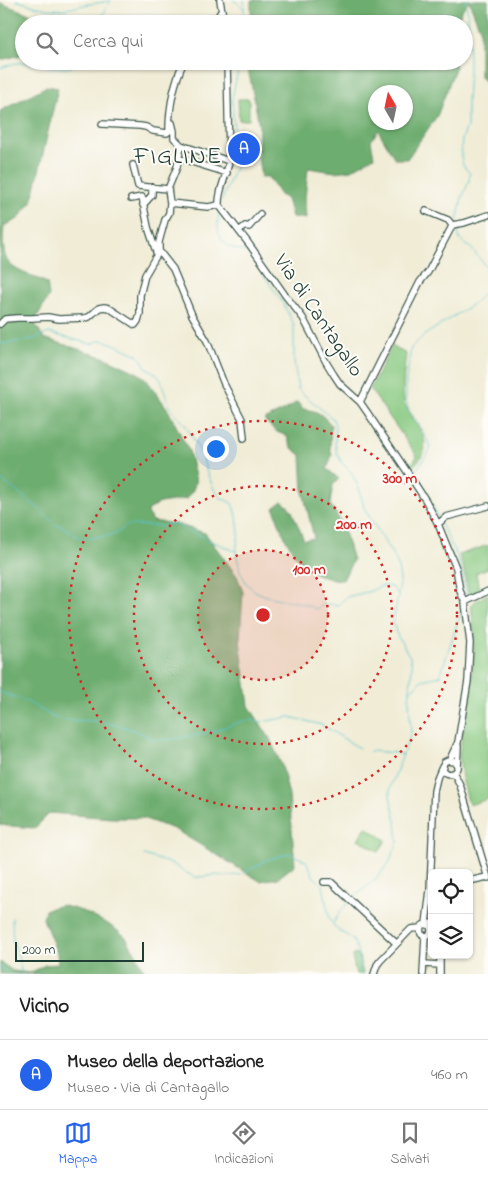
<!DOCTYPE html>
<html lang="it">
<meta charset="utf-8">
<style>
:root{--surface:#fff;--page:#f6f6f6;--text:#222;--muted:#767676;--line:#e0e0e0;--accent:#2563eb}
body{margin:0;font-family:"Indie Flower",sans-serif;background:var(--page);color:var(--text)}
.controls{position:absolute;right:15px;bottom:15px;display:grid;overflow:hidden;border-radius:8px;box-shadow:0 1px 4px #0004}
.controls button{width:45px;height:45px;display:grid;place-items:center;padding:0;border:0;border-bottom:1px solid var(--line);background:var(--surface);color:var(--text);font:25px sans-serif}
.compass{position:absolute;left:368px;top:85px;width:45px;height:45px;border-radius:50%;background:var(--surface);box-shadow:0 1px 4px #0004;rotate:351deg}
.scale{position:absolute;left:15px;bottom:12px;width:129px;box-sizing:border-box;padding-left:5px;border:2px solid #1f3d34;border-top:0;font-size:14px;line-height:18px;white-space:nowrap;color:#1f3d34;-webkit-text-stroke:4px #fdfcf7;paint-order:stroke}
.you{position:absolute;left:215px;top:448px;width:18px;height:18px;margin:-12px;border:4px solid #fff;border-radius:50%;background:#1a73e8;box-shadow:0 0 0 8px #1a73e833}
.badge{display:grid;place-items:center;width:32px;height:32px;border-radius:50%;background:var(--accent);color:#fff;font-size:16px;font-weight:700}
.pin{position:absolute;translate:-50% -50%;border:2px solid #fff;box-shadow:0 1px 5px #0006}
.list{margin:0;padding:0;list-style:none}
h2{display:flex;justify-content:space-between;align-items:center;height:65px;margin:0;padding:0 20px;font-size:21px}
h2 small{font-size:16px;font-weight:400;color:var(--muted)}
.list li{display:grid;grid-template-columns:32px 1fr auto;gap:15px;align-items:center;box-sizing:border-box;height:70px;padding:0 20px;border-top:1px solid var(--line)}
.list b{display:block;font-size:19px;white-space:nowrap}
.list p{margin:0;font-size:16px;white-space:nowrap;color:var(--muted)}
.list em{font-size:16px;font-style:normal;color:var(--muted)}
.icon{flex:none;width:28px;height:28px;fill:none;stroke:currentColor;stroke-width:2;stroke-linecap:round;stroke-linejoin:round}
.map{position:relative;flex:none;width:488px;height:974px;overflow:hidden}
.search{position:absolute;background:var(--surface);box-shadow:0 1px 4px #0004;left:15px;right:15px;top:15px;height:55px;display:flex;align-items:center;gap:12px;box-sizing:border-box;padding:0 18px;border-radius:28px;color:var(--muted);font-size:19px}
.sheet{height:135px;background:var(--surface)}
nav{display:flex;justify-content:space-around;align-items:center;box-sizing:border-box;height:70px;border-top:1px solid var(--line);background:var(--surface);font-size:14px;color:var(--muted)}
nav a{display:grid;justify-items:center;gap:2px}
nav .on{color:var(--accent)}
.map>svg:first-child{display:block}
.green{fill:#88c981;stroke:#54835a}
.forest{fill:#6ead6f;stroke:#467552;fill-rule:evenodd}
.lines{fill:none;stroke-linecap:round;stroke-linejoin:round}
.stream{stroke:#55c3cc;stroke-width:1}
.minor-casing{stroke:#3e574c;stroke-width:8}
.minor{stroke:#fff;stroke-width:5.5}
.ring{fill:none;stroke:#d62828;stroke-width:2.5;stroke-dasharray:2.5 5}
.labels{text-anchor:middle;dominant-baseline:central;stroke-width:4;stroke-linejoin:round;paint-order:stroke}
.street-label{font-size:21px;fill:#1f3d34;stroke:#fdfcf7}
.quarter-label{font-size:24px;letter-spacing:1px;fill:#1f3d34;stroke:#fdfcf7}
.centre{fill:#d62828;stroke:#fdfcf7;stroke-width:2.5}
.ring-label{font-size:15px;text-anchor:middle;font-weight:bold;fill:#d62828;stroke:#fdfcf7;stroke-width:4;stroke-linejoin:round;paint-order:stroke}
</style>
<div class="map">
<svg width="488" height="974" viewBox="0 0 488 974">
<rect width="100%" height="100%" fill="#fdfcf7"/>
<filter id="ink" filterUnits="userSpaceOnUse"><feTurbulence type="fractalNoise" baseFrequency=".02" numOctaves="2"/><feDisplacementMap in="SourceGraphic" scale="10" xChannelSelector="R" yChannelSelector="G"/><feConvolveMatrix kernelMatrix="1 2 1 2 8 2 1 2 1" color-interpolation-filters="sRGB"/></filter>
<filter id="wash" filterUnits="userSpaceOnUse"><feTurbulence type="fractalNoise" baseFrequency=".0096" numOctaves="4" result="noise"/><feDisplacementMap in="SourceGraphic" scale="20" xChannelSelector="R" yChannelSelector="G"/><feGaussianBlur stdDeviation="1.12" result="paint"/><feColorMatrix in="noise" values="0 0 0 0 0 0 0 0 0 0 0 0 0 0 0 0 0 1.4 0 .05"/><feComposite in="paint" operator="in"/></filter>
<g filter="url(#wash)">
<rect width="100%" height="100%" fill="#f0ecd6"/>
<!-- green -->
<path class="green" d="M 238,99 L 249,99 L 249,120 L 239,120 Z
M 392,346 L 406,354 C 404,366 402,389 404,401 C 409,420 434,436 421,457 C 418,462 414,465 411,469 L 408,466 L 414,461 L 417,456 L 370,389 Z
M 488,545 L 488,568 L 476,573 L 479,590 L 469,595 L 463,567 L 459,555 Z
M 488,594 L 488,799 L 469,805 L 462,778 L 459,755 L 471,683 L 474,654 L 474,635 L 471,604 Z
M 366,827 L 386,840 L 379,852 L 358,839 Z
M 354,954 L 359,956 L 363,974 L 356,974 L 352,956 Z"/>
<!-- forest -->
<path class="forest" d="M 251,0 L 488,0 L 488,87 L 480,76 L 480,29 L 469,1 L 461,11 L 458,24 L 249,24 L 251,13 Z
M 0,3 L 49,21 L 48,24 L 24,24 L 24,53 L 21,55 L 0,60 Z
M 246,61 L 454,61 L 456,66 L 437,116 L 407,159 L 395,159 L 378,130 L 371,141 L 374,157 L 351,170 L 335,172 L 308,168 L 305,199 L 306,219 L 292,217 L 287,199 L 280,195 L 268,177 L 261,177 L 258,157 L 259,125 L 251,83 ZM 376,92 L 406,92 L 406,122 L 376,122 Z
M 47,86 L 58,88 L 32,202 L 18,219 L 4,226 C 0,272 13,266 47,283 L 49,296 L 34,322 L 44,338 L 106,358 L 138,373 L 146,379 L 167,408 L 189,451 L 196,481 L 193,490 L 186,499 L 160,503 L 147,511 L 152,521 L 176,524 L 205,533 L 237,576 L 243,592 L 240,640 L 249,706 L 269,737 L 282,766 L 289,796 L 295,865 L 278,878 L 260,881 L 174,829 L 142,818 L 111,818 L 50,813 L 35,828 L 0,825 L 0,111 Z
M 297,402 L 303,409 C 318,411 321,413 331,425 L 330,448 L 332,455 L 327,469 L 339,479 L 333,485 L 330,504 L 342,524 L 353,560 L 343,580 C 337,579 329,579 323,577 C 295,567 282,534 274,508 L 282,501 L 291,509 L 304,540 L 314,538 L 303,492 L 301,455 L 291,447 L 287,436 L 277,432 L 264,420 L 285,410 Z
M 61,905 L 82,911 L 108,924 L 125,936 L 136,954 L 146,974 L 0,974 L 0,962 L 13,971 L 30,973 L 45,965 L 58,964 L 57,953 L 43,919 L 45,910 Z"/>
<g class="lines">
<!-- stream -->
<path class="stream" d="M 16,0 C 33,6 48,11 66,9 C 74,8 82,5 90,4 C 96,3 103,3 109,0
M 233,0 L 237,2 L 244,9
M 98,24 L 111,0
M 244,24 L 244,0
M 0,68 C 6,66 13,63 19,63 C 33,62 60,71 71,67 C 74,65 75,64 77,61
M 222,200 L 235,168 L 236,159 L 232,99 L 240,61
M 219,211 C 215,237 221,248 248,252 L 283,303 L 294,325 L 294,361 L 298,389 L 303,394 L 333,419 L 335,425 L 335,442 L 337,453 L 342,463 L 351,472 L 359,488 L 364,508 L 397,562 L 400,579 L 398,598 L 393,622 L 396,633 L 410,657 L 412,667 L 409,700 L 411,733 L 390,788 L 390,796 L 396,821 L 398,842 L 389,863 L 376,879 L 352,899
M 457,221 L 462,198 L 469,181 L 470,174 L 463,165 L 461,156 L 462,140 L 467,126 L 467,102 L 469,70 L 469,28 L 466,0
M 457,228 L 460,240 L 471,248 L 488,269
M 0,344 L 33,339 L 49,333 L 91,344 L 101,340 L 114,344 L 136,354 L 142,360 L 146,367 L 156,374 L 161,380 L 168,402 L 172,411 L 185,424 L 202,455 L 206,470 L 214,489 L 221,498 L 232,503 L 237,516 L 239,533 L 236,551 L 240,571 L 246,583 L 255,591 L 266,596 L 304,604 L 316,609 L 326,604 L 338,605 L 346,597 L 371,591 L 381,586 L 388,586 L 393,588 L 397,594
M 0,479 L 37,507 L 55,524 L 62,526 L 79,538 L 91,538 L 116,534 L 128,525 L 162,526 L 176,524 L 209,540 L 235,551
M 440,520 L 432,504 L 414,473 L 431,448 L 421,428 L 410,412 L 406,400 L 406,380 L 411,348 L 423,336 L 473,304 L 486,291 L 488,285
M 441,524 L 457,556 L 467,593 L 465,597
M 410,691 L 422,680 L 440,676 L 463,606
M 0,692 L 28,702 L 53,717 L 65,720 L 98,721 L 132,729 L 153,739 L 167,740 L 198,735 L 214,731 L 239,722 L 250,720 L 263,722
M 267,721 L 290,717 L 322,725 L 359,748
M 370,751 L 398,753 L 403,755
M 144,855 L 172,864 L 194,877 L 199,877 L 215,875 L 227,876 L 240,875 L 267,860 L 289,853 L 306,861 L 314,877 L 323,885 L 329,917 L 332,923
M 349,902 L 341,910 L 333,924 C 337,934 349,933 354,942 C 359,951 359,964 361,974
M 12,918 L 13,942 L 17,950 L 19,962 L 22,974
M 0,967 L 9,974"/>
</g>
</g>
<g filter="url(#ink)">
<g class="lines">
<defs>
<path id="minor" d="M 220,0 L 224,24
M 213,24 L 222,10
M 227,61 L 229,161 C 227,176 218,190 219,205 L 249,244 L 285,295 L 303,318 L 326,362 L 334,375 L 340,384 L 360,402 L 367,412 L 406,470 L 426,501 L 438,524 L 456,568 L 460,591 L 465,602 L 470,643 L 468,681 L 458,742 L 450,759
M 172,123 L 174,131 L 174,138 L 181,145 L 229,161
M 102,124 L 140,126 L 146,127 L 153,131 L 167,133 L 169,131 C 169,107 174,83 184,61
M 179,158 L 227,173
M 133,165 L 138,186 L 168,189
M 168,189 L 170,203 L 208,207 L 219,205
M 168,189 L 177,167 L 181,145
M 131,199 L 142,197 L 148,227 L 157,255
M 170,203 L 169,213 L 165,220 L 159,242 L 159,251 L 173,269 L 192,315 L 207,341 L 224,384 L 242,419 L 244,438
M 143,205 L 152,195 L 152,187
M 426,211 L 448,220 L 452,225
M 452,225 L 464,223 L 488,215
M 239,231 L 245,226 L 249,227 L 260,214
M 0,324 L 5,319 L 17,318 L 32,318 L 48,317 L 59,319 L 85,318 L 89,317 L 99,308 L 104,307 L 109,308 L 135,325 L 138,321 L 140,314 L 140,295 L 145,275 L 159,251
M 360,402 L 420,282 L 428,272 L 451,228 L 452,225
M 438,524 L 446,517 L 488,506
M 465,602 L 488,591
M 457,765 L 454,761 L 448,760 L 444,762 L 442,769 C 446,776 454,775 457,768 L 458,746
M 453,773 L 456,777 L 460,785 L 488,878
M 469,881 L 487,877
M 324,882 L 331,882 L 347,897 L 396,943
M 426,924 L 430,890 L 434,791 L 437,778 L 442,766
M 420,928 L 421,934 L 425,936 L 423,974
M 425,936 L 430,934 L 431,930 L 430,926 L 426,924
M 424,964 L 440,965
M 374,974 L 377,965 L 380,961 L 411,929 L 420,928 L 423,925 L 432,923
M 440,974 L 440,955"/>
</defs>
<!-- minor casing -->
<use href="#minor" class="minor-casing"/>
<!-- minor -->
<use href="#minor" class="minor"/>
</g>
</g>
<!-- distance rings -->
<circle cx="263" cy="615" r="65" fill="#d62828" fill-opacity=".12"/>
<g class="ring">
<circle cx="263" cy="615" r="65"/>
<circle cx="263" cy="615" r="129"/>
<circle cx="263" cy="615" r="194"/>
</g>
<g class="labels">
<!-- street labels -->
<g class="street-label">
<text transform="translate(318 316) rotate(56)">Via di Cantagallo</text>
</g>
<!-- quarter labels -->
<g class="quarter-label">
<text x="178" y="157">FIGLINE</text>
</g>
</g>
<circle cx="263" cy="615" r="8" class="centre"/>
<g class="ring-label">
<text x="400" y="483">300 m</text>
<text x="354" y="529">200 m</text>
<text x="309" y="574">100 m</text>
</g>
</svg>
<div class="controls">
<button><svg class="icon" aria-label="locate" viewBox="0 0 24 24"><circle cx="12" cy="12" r="6"/><path d="M12 2v4M12 18v4M2 12h4M18 12h4"/></svg></button>
<button><svg class="icon" aria-label="layers" viewBox="0 0 24 24"><path d="M12 4l9 5-9 5-9-5zM3 14l9 5 9-5"/></svg></button>
</div>
<svg class="compass" viewBox="-18 -18 36 36"><path d="M0-13l5 13h-10z" fill="#e53935"/><path d="M0 13l5-13h-10z" fill="#767676"/></svg>
<div class="scale">200 m</div>
<div class="you"></div>
<div class="pin badge" style="left:244px;top:149px">A</div>
<div class="search"><svg class="icon" aria-label="search" viewBox="0 0 24 24"><circle cx="10" cy="10" r="6"/><path d="M15 15l6 6"/></svg>Cerca qui</div>
</div>
<section class="sheet">
<h2>Vicino<small></small></h2>
<ul class="list">
<li><span class="badge">A</span><div><b>Museo della deportazione</b><p>Museo · Via di Cantagallo</p></div><em>460 m</em></li>
</ul>
</section>
<nav>
<a class="on"><svg class="icon" aria-label="map" viewBox="0 0 24 24"><path d="M3 6l6-2 6 2 6-2v14l-6 2-6-2-6 2zM9 4v14M15 6v14"/></svg>Mappa</a>
<a><svg class="icon" aria-label="directions" viewBox="0 0 24 24"><path d="M12 3l9 9-9 9-9-9zM9 14v-3h6M13 9l2 2-2 2"/></svg>Indicazioni</a>
<a><svg class="icon" aria-label="saved" viewBox="0 0 24 24"><path d="M7 4h10v16l-5-4-5 4z"/></svg>Salvati</a>
</nav>
